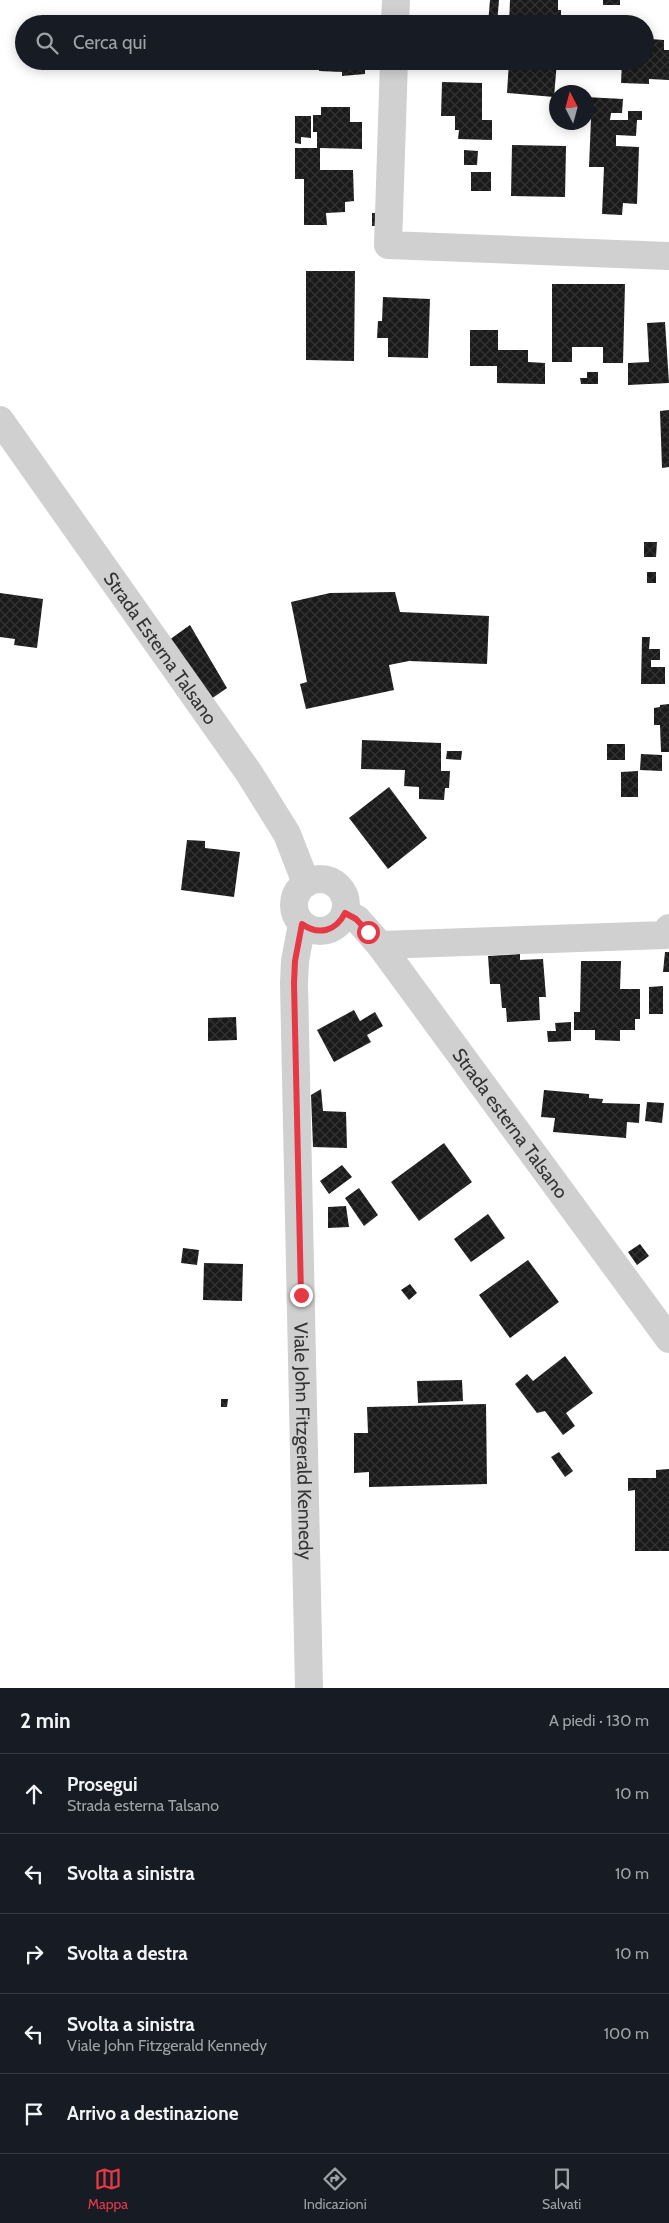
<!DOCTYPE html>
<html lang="it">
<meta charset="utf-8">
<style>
:root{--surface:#171b24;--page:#242831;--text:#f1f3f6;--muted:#9ea1a6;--line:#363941;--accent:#e63946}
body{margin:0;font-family:Cabin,sans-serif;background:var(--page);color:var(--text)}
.compass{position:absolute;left:549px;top:85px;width:45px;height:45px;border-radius:50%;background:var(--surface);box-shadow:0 2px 12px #0003;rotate:354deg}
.stop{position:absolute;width:15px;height:15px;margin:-11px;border:4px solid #e63946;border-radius:50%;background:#fff}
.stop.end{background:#e63946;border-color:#fff;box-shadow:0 1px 5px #0008}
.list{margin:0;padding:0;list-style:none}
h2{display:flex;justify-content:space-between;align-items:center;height:65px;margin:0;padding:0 20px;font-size:21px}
h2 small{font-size:16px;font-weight:400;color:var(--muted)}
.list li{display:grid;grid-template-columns:32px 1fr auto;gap:15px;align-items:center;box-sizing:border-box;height:80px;padding:0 20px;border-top:1px solid var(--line)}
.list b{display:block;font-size:19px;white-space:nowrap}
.list p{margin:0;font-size:16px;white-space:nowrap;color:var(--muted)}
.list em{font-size:16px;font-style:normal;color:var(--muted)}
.icon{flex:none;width:28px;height:28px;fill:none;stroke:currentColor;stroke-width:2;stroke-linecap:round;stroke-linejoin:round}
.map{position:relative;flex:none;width:669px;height:1688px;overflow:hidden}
.search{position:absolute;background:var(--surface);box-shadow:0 2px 12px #0003;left:15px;right:15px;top:15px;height:55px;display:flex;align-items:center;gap:12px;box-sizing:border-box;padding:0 18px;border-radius:28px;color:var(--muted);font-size:19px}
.sheet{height:465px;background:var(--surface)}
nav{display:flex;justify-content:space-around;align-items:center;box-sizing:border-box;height:70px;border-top:1px solid var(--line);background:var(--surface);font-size:14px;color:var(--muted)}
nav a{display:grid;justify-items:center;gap:2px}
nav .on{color:var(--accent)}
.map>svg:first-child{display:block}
.building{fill:url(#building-cross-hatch)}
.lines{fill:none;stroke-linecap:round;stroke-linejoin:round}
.minor{stroke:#d0d0d0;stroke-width:28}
.tertiary{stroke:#d0d0d0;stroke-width:28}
.route{stroke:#e63946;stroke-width:6}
.labels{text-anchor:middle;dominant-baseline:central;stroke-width:5;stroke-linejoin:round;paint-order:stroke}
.street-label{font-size:19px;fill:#333;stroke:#fff}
</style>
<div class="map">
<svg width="669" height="1688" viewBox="0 0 669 1688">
<defs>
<pattern id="building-cross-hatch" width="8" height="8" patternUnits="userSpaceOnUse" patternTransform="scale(1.25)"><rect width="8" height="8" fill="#1a1a1a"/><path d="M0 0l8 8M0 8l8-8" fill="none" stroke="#333"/></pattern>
</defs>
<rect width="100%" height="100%" fill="#fff"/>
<!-- building -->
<path class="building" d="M 490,0 L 499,0 L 497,24 L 488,24 Z
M 510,0 L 558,0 L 558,10 L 561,10 L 561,24 L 509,24 Z
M 603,0 L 620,0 L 620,5 L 603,5 Z
M 320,19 L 361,19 L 361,24 L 311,24 L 311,21 L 320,21 Z
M 650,39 L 664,40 L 664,50 L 669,50 L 669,80 L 649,79 L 649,84 L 621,83 L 622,61 L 645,61 L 645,43 L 650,43 Z
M 319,61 L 365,61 L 365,74 L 342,76 L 342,72 L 319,71 Z
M 509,61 L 557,61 L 554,97 L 507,93 Z
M 442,82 L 482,83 L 482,120 L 492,120 L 492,140 L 458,139 L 459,130 L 455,130 L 455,116 L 441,116 Z
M 586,97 L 623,99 L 622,113 L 611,113 L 610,120 L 628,120 L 628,111 L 642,111 L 642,120 L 637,120 L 636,136 L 616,135 L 616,146 L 639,147 L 637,204 L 623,203 L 622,215 L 602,214 L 604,167 L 589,167 L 591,119 L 586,119 Z
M 321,107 L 350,107 L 350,122 L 362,122 L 362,149 L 320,148 L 320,170 L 353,170 L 354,201 L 345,202 L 345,212 L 326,213 L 327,225 L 304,225 L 304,179 L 295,179 L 295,148 L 317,148 L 317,132 L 313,132 L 313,115 L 321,115 Z
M 295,116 L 311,116 L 311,138 L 301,137 L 301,144 L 295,143 Z
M 512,145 L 566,146 L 565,197 L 511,196 Z
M 464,150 L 478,151 L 477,165 L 464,165 Z
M 471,172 L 491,172 L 491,191 L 471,191 Z
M 372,213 L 376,213 L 376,226 L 372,226 Z
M 306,271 L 355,271 L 354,361 L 306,360 Z
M 552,284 L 625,284 L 623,363 L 603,363 L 603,347 L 572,347 L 572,362 L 552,362 Z
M 383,297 L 430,299 L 428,358 L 388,357 L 388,338 L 377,338 L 378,321 L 382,321 Z
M 665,322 L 669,383 L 628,385 L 628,363 L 649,362 L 647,323 Z
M 470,330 L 498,330 L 498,350 L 528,350 L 528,362 L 545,363 L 545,384 L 497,383 L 497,366 L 470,366 Z
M 587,372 L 598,372 L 598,384 L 581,384 L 580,378 L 587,378 Z
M 669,410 L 669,467 L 662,468 L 660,411 Z
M 644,542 L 657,542 L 656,557 L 644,557 Z
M 647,572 L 656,572 L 656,583 L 647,583 Z
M 395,592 L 400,612 L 489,616 L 487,664 L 409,661 L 389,665 L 394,690 L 306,709 L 300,684 L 307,682 L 291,602 L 330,593 Z
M 0,593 L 43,599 L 37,648 L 14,645 L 15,639 L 0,637 Z
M 190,625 L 227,688 L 211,699 L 169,640 Z
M 642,637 L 650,637 L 649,649 L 660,649 L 660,660 L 651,660 L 651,667 L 665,667 L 665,684 L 641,684 Z
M 669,704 L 669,752 L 661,752 L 660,725 L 654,725 L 654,708 L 660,707 L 660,705 Z
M 362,740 L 441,743 L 441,771 L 450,771 L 449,788 L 445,788 L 444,800 L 419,799 L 419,787 L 404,786 L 405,770 L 361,769 Z
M 607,744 L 625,744 L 625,760 L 607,760 Z
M 447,751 L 462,751 L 461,760 L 446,759 Z
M 641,754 L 662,755 L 662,771 L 640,770 Z
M 638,771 L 638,797 L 621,797 L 621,772 Z
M 389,787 L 427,838 L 388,869 L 349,818 Z
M 187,840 L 205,841 L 205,848 L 240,852 L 234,897 L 181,890 Z
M 665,952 L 669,952 L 669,972 L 663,972 Z
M 520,954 L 520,960 L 543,959 L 546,997 L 539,997 L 540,1020 L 507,1022 L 506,1008 L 502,1008 L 500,984 L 490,984 L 488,956 Z
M 581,961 L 621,961 L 620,989 L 640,989 L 640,1019 L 635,1019 L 635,1030 L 620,1030 L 620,1041 L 595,1040 L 595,1030 L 574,1030 L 574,1012 L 580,1012 Z
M 663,986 L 663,1014 L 649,1014 L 649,987 Z
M 354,1010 L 360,1021 L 375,1012 L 383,1026 L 367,1035 L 371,1042 L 334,1062 L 317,1030 Z
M 236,1017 L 237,1040 L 208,1041 L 208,1018 Z
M 571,1022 L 571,1041 L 548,1042 L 547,1031 L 556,1031 L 555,1023 Z
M 321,1089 L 323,1111 L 346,1112 L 347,1148 L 313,1147 L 311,1095 Z
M 544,1090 L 589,1094 L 589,1098 L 603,1099 L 602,1103 L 640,1104 L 639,1123 L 627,1122 L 626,1138 L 553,1132 L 555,1118 L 541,1117 Z
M 647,1102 L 664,1103 L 662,1123 L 645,1121 Z
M 444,1143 L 472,1182 L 419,1221 L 391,1182 Z
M 342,1165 L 352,1177 L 329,1194 L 320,1181 Z
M 359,1188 L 378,1215 L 364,1226 L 345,1198 Z
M 346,1206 L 349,1227 L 328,1228 L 328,1207 Z
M 488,1214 L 505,1238 L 471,1262 L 454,1239 Z
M 640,1244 L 649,1256 L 637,1265 L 628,1252 Z
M 183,1248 L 199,1250 L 197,1265 L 181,1263 Z
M 528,1260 L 559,1302 L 510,1338 L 479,1295 Z
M 204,1263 L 243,1264 L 242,1301 L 203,1300 Z
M 410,1284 L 417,1293 L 409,1300 L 401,1290 Z
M 565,1356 L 593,1393 L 566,1413 L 575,1426 L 563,1435 L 545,1411 L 537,1413 L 515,1384 L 527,1374 L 533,1381 Z
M 462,1380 L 463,1401 L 418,1403 L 417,1381 Z
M 221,1399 L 228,1399 L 227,1407 L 221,1407 Z
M 486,1404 L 487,1484 L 369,1487 L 369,1472 L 354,1473 L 354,1433 L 368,1433 L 367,1407 Z
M 559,1452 L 573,1471 L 565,1477 L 551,1457 Z
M 669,1469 L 669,1551 L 635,1551 L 635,1490 L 628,1491 L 628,1478 L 656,1478 L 656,1470 Z"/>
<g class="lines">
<!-- minor -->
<path class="minor" d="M 395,24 L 396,0
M 394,61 L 388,245 L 669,256
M 380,945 L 665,935 L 669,928"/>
<!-- tertiary -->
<g class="tertiary">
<path id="s1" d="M 0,420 L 249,773 L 287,834 L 306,883"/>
<circle cx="320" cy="905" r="26"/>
<path id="s2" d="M 345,913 L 357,919 L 380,945 L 669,1339"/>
<path id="s3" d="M 302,924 L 295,961 L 294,983 L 309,1688"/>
</g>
</g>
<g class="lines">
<!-- route -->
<path class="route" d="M 301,1295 L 294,983 L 295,961 L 302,924 C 319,936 336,931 345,913 L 356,919 L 368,932"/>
</g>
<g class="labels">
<!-- street labels -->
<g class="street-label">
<text stroke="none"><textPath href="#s1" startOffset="279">Strada Esterna Talsano</textPath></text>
<text stroke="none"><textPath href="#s2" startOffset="269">Strada esterna Talsano</textPath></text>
<text stroke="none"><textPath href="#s3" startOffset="518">Viale John Fitzgerald Kennedy</textPath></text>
</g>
</g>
</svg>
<svg class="compass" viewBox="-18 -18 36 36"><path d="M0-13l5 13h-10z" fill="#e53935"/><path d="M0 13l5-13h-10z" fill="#9ea1a6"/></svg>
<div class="stop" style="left:368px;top:932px"></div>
<div class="stop end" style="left:301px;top:1295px"></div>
<div class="search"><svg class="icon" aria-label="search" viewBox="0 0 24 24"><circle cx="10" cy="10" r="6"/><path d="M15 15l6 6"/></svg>Cerca qui</div>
</div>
<section class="sheet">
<h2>2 min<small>A piedi · 130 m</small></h2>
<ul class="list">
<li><svg class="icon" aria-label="ahead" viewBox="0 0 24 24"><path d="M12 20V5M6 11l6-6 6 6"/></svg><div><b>Prosegui</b><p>Strada esterna Talsano</p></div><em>10 m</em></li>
<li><svg class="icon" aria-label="left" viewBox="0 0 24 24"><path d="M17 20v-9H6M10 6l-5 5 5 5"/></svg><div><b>Svolta a sinistra</b></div><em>10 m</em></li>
<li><svg class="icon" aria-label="right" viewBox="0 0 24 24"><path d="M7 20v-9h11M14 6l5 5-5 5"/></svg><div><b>Svolta a destra</b></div><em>10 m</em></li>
<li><svg class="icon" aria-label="left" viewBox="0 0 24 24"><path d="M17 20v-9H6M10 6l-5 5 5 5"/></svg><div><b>Svolta a sinistra</b><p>Viale John Fitzgerald Kennedy</p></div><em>100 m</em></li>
<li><svg class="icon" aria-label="arrive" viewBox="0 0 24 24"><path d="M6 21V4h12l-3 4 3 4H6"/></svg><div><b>Arrivo a destinazione</b></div></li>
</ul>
</section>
<nav>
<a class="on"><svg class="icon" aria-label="map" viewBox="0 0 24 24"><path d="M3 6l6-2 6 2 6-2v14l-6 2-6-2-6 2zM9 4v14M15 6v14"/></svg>Mappa</a>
<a><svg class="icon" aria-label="directions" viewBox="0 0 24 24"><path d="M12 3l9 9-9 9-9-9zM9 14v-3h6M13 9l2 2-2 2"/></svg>Indicazioni</a>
<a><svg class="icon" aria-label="saved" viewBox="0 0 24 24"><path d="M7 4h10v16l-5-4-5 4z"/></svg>Salvati</a>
</nav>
